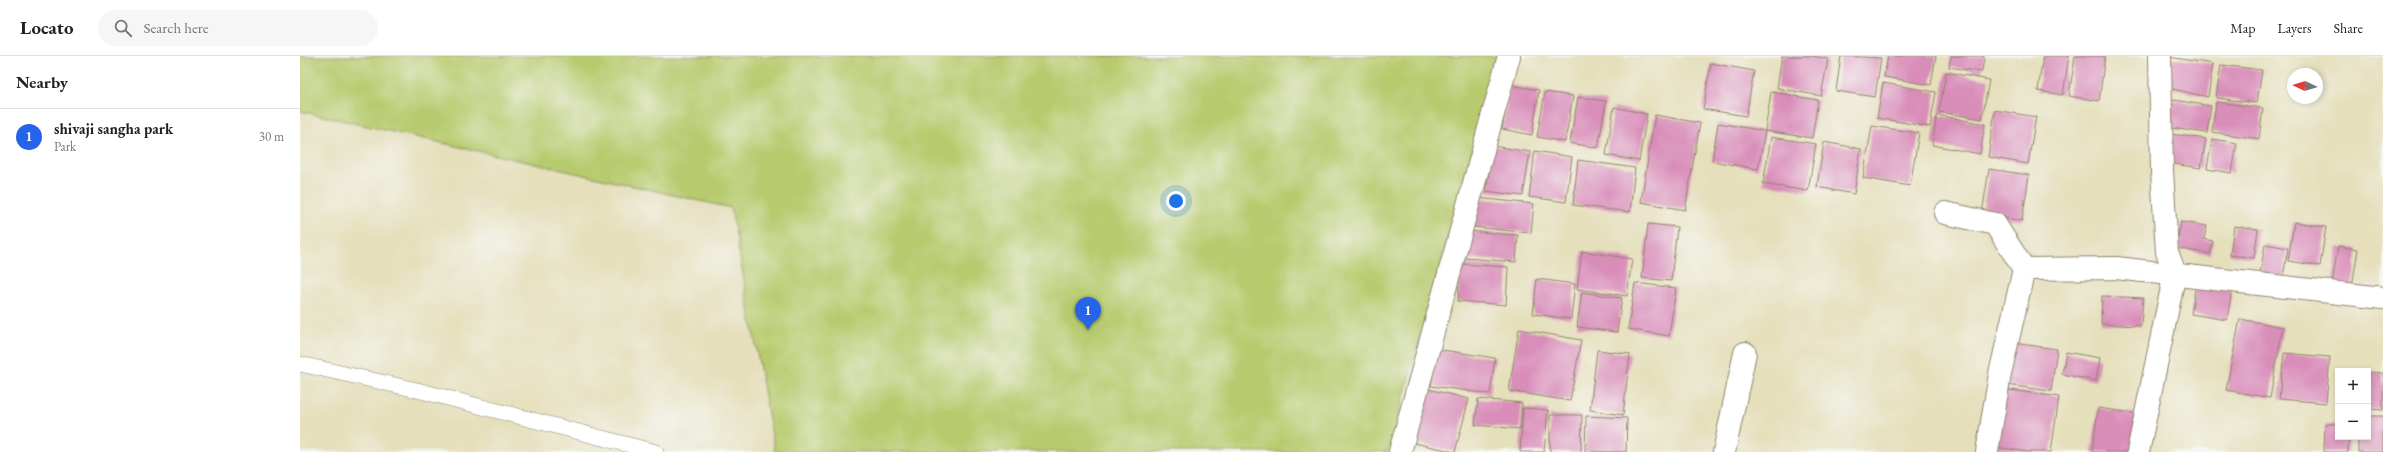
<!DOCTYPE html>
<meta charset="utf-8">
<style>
:root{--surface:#fff;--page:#f6f6f6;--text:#202124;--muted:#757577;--line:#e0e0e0;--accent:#2563eb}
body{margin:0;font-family:"EB Garamond",serif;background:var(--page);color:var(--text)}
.controls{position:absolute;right:12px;bottom:12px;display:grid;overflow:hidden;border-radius:0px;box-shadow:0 2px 6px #0003}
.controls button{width:36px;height:36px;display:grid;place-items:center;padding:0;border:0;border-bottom:1px solid var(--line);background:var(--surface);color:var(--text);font:20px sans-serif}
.compass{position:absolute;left:1987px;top:12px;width:36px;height:36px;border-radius:50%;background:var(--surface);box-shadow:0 2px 6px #0003;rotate:274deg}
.you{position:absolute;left:876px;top:145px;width:14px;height:14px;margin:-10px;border:3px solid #fff;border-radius:50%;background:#1a73e8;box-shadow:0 0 0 6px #1a73e833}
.badge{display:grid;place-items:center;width:26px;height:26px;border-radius:50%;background:var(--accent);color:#fff;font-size:13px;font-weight:700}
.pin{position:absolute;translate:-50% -33px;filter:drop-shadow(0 1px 2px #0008)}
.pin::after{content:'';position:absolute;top:21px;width:14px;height:12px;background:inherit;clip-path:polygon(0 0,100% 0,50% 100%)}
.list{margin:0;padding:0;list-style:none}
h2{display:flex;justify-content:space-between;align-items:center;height:52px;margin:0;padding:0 16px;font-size:17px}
h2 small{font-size:13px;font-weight:400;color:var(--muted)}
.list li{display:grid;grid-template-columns:26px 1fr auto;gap:12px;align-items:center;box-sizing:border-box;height:56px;padding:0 16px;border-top:1px solid var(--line)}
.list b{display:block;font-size:15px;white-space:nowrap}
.list p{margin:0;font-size:13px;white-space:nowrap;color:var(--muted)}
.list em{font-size:13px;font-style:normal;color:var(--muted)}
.icon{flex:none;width:22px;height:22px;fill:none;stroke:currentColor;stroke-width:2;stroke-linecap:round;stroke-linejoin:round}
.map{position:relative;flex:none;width:2083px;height:396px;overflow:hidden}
header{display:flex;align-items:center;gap:24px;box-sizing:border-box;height:56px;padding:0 20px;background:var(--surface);border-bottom:1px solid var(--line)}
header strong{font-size:19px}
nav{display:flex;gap:22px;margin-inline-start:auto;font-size:14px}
.search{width:280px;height:36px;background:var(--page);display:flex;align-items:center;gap:10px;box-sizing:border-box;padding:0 14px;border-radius:22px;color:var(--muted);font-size:15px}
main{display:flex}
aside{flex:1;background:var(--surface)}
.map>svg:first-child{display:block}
.green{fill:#b7cb6e;stroke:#797a46}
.building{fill:#d98db9}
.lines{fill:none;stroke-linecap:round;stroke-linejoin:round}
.lane-casing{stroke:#90846c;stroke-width:16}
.street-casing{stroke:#90846c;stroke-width:24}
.lane{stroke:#fff;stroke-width:15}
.street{stroke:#fff;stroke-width:22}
</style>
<header>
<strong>Locato</strong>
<div class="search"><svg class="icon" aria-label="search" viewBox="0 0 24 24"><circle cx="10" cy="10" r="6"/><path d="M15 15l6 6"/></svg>Search here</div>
<nav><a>Map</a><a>Layers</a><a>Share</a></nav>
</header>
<main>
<aside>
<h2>Nearby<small></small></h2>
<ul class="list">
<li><span class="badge">1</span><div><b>shivaji sangha park</b><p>Park</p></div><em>30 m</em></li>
</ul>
</aside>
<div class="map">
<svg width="2083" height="396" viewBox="0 0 2083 396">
<rect width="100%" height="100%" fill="#f6f6f2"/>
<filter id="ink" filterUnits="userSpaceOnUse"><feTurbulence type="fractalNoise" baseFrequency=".025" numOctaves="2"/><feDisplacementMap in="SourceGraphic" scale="8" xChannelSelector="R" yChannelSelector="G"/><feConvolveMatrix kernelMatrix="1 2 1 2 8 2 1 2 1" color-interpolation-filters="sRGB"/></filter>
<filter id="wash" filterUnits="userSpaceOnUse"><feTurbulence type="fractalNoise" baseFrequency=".012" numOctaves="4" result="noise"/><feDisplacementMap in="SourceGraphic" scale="16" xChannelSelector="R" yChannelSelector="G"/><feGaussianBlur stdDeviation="0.9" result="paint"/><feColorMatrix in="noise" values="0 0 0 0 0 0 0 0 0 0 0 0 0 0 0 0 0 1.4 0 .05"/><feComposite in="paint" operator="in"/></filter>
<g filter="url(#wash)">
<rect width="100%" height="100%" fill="#e5dfbb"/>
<!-- green -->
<path class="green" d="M 0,0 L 1199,0 L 1088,396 L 475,396 L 431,152 L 0,55 Z"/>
<g id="blocks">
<!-- building -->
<path class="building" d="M 1482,0 L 1512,0 L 1528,3 L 1521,40 L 1477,32 Z
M 1541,0 L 1581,2 L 1575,41 L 1536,35 Z
M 1588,0 L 1636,0 L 1631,29 L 1584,21 Z
M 1651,0 L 1684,0 L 1682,16 L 1649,11 Z
M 1743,0 L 1769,0 L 1763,39 L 1738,35 Z
M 1775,0 L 1805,0 L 1799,45 L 1769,40 Z
M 1868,1 L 1913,8 L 1908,41 L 1868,32 Z
M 1411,7 L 1454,15 L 1446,60 L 1403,53 Z
M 1921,9 L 1962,14 L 1957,47 L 1916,42 Z
M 1646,16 L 1689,24 L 1682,63 L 1639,56 Z
M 1583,27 L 1636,36 L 1630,71 L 1577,62 Z
M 1210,29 L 1239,34 L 1232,79 L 1202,73 Z
M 1245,36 L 1273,40 L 1265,86 L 1237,81 Z
M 1471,36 L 1518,44 L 1512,82 L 1465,75 Z
M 1278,41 L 1306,45 L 1298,92 L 1270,87 Z
M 1867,43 L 1911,50 L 1907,77 L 1864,71 Z
M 1916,46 L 1963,52 L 1959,83 L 1912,76 Z
M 1314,51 L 1347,58 L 1339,105 L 1306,99 Z
M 1695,54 L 1736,61 L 1728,108 L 1688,101 Z
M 1355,59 L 1400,67 L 1385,154 L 1341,146 Z
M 1637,59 L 1685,68 L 1680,98 L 1632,89 Z
M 1418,67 L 1465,75 L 1458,113 L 1412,105 Z
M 1572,70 L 1619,77 L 1610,130 L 1563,122 Z
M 1871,78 L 1906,83 L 1901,112 L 1866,107 Z
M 1471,81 L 1516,88 L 1508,135 L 1463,128 Z
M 1912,83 L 1937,87 L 1932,117 L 1907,113 Z
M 1524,86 L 1561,93 L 1554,138 L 1517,131 Z
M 1193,90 L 1230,96 L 1223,140 L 1186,135 Z
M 1235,95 L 1272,101 L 1266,146 L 1229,141 Z
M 1278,104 L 1335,112 L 1330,156 L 1273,149 Z
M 1689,113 L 1729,119 L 1722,165 L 1682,158 Z
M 1177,142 L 1234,148 L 1231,177 L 1174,171 Z
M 1881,166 L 1907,170 L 1904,183 L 1913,185 L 1910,198 L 1876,192 Z
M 1994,166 L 2026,171 L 2020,210 L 1988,205 Z
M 1348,168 L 1377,171 L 1371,225 L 1342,222 Z
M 1934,170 L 1958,173 L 1954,202 L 1930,199 Z
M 1168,175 L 1218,179 L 1216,206 L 1165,202 Z
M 1965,188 L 1988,192 L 1982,227 L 1959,224 Z
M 2038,190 L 2058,193 L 2052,231 L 2032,228 Z
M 1282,195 L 1332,203 L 1327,240 L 1277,233 Z
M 1160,208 L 1208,211 L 1206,249 L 1158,245 Z
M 1237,223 L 1275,228 L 1271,263 L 1233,258 Z
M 1335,227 L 1376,232 L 1369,280 L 1328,273 Z
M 1896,228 L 1932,234 L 1927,264 L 1891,258 Z
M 1282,236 L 1322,242 L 1317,276 L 1277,271 Z
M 1802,240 L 1843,242 L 1841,270 L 1801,268 Z
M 1940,263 L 1983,271 L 1970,342 L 1926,334 Z
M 1219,273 L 1281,284 L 1270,345 L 1209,335 Z
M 1713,287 L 1757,293 L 1751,335 L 1707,329 Z
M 1136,293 L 1195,302 L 1190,338 L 1131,330 Z
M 1297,294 L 1330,298 L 1323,359 L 1290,354 Z
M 1766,296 L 1800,302 L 1796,325 L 1762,318 Z
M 1984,297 L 2030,301 L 2026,347 L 1979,343 Z
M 2068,316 L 2083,317 L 2083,354 L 2068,353 Z
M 1124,332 L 1169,343 L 1155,396 L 1110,386 Z
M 1703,333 L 1759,341 L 1751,396 L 1728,396 L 1695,391 Z
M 1178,343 L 1222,347 L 1220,373 L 1175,369 Z
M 1223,352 L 1248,354 L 1244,396 L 1220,396 Z
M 1798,352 L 1839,358 L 1833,396 L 1792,396 Z
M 1250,359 L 1282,359 L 1281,396 L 1250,396 Z
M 1286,360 L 1327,362 L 1326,396 L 1285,396 Z
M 2068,360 L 2083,360 L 2083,396 L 2058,396 L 2058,381 L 2068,381 Z
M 2025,368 L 2038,368 L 2038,381 L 2049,381 L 2048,396 L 2024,396 Z"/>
</g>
</g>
<g filter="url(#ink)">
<use href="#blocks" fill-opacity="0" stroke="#90846c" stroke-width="1"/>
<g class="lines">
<defs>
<path id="lane" d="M 0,308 L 117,334 L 356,396"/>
<path id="street" d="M 1645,157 L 1695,168 L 1724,213
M 1100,396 L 1209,0
M 1424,396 L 1445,297
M 1687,396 L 1700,318 L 1724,213 L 1816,212 L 2083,242
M 1838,396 L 1875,217 L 1867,196 L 1862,115 L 1860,0"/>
</defs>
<!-- lane casing -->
<use href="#lane" class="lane-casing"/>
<!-- street casing -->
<use href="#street" class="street-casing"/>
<!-- lane -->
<use href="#lane" class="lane"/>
<!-- street -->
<use href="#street" class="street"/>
</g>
</g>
</svg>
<div class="controls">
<button>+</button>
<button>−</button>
</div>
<svg class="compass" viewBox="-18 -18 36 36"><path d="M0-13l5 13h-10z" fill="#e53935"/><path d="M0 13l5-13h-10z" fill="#757577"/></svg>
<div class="you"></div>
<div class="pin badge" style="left:788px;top:274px">1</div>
</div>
</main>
